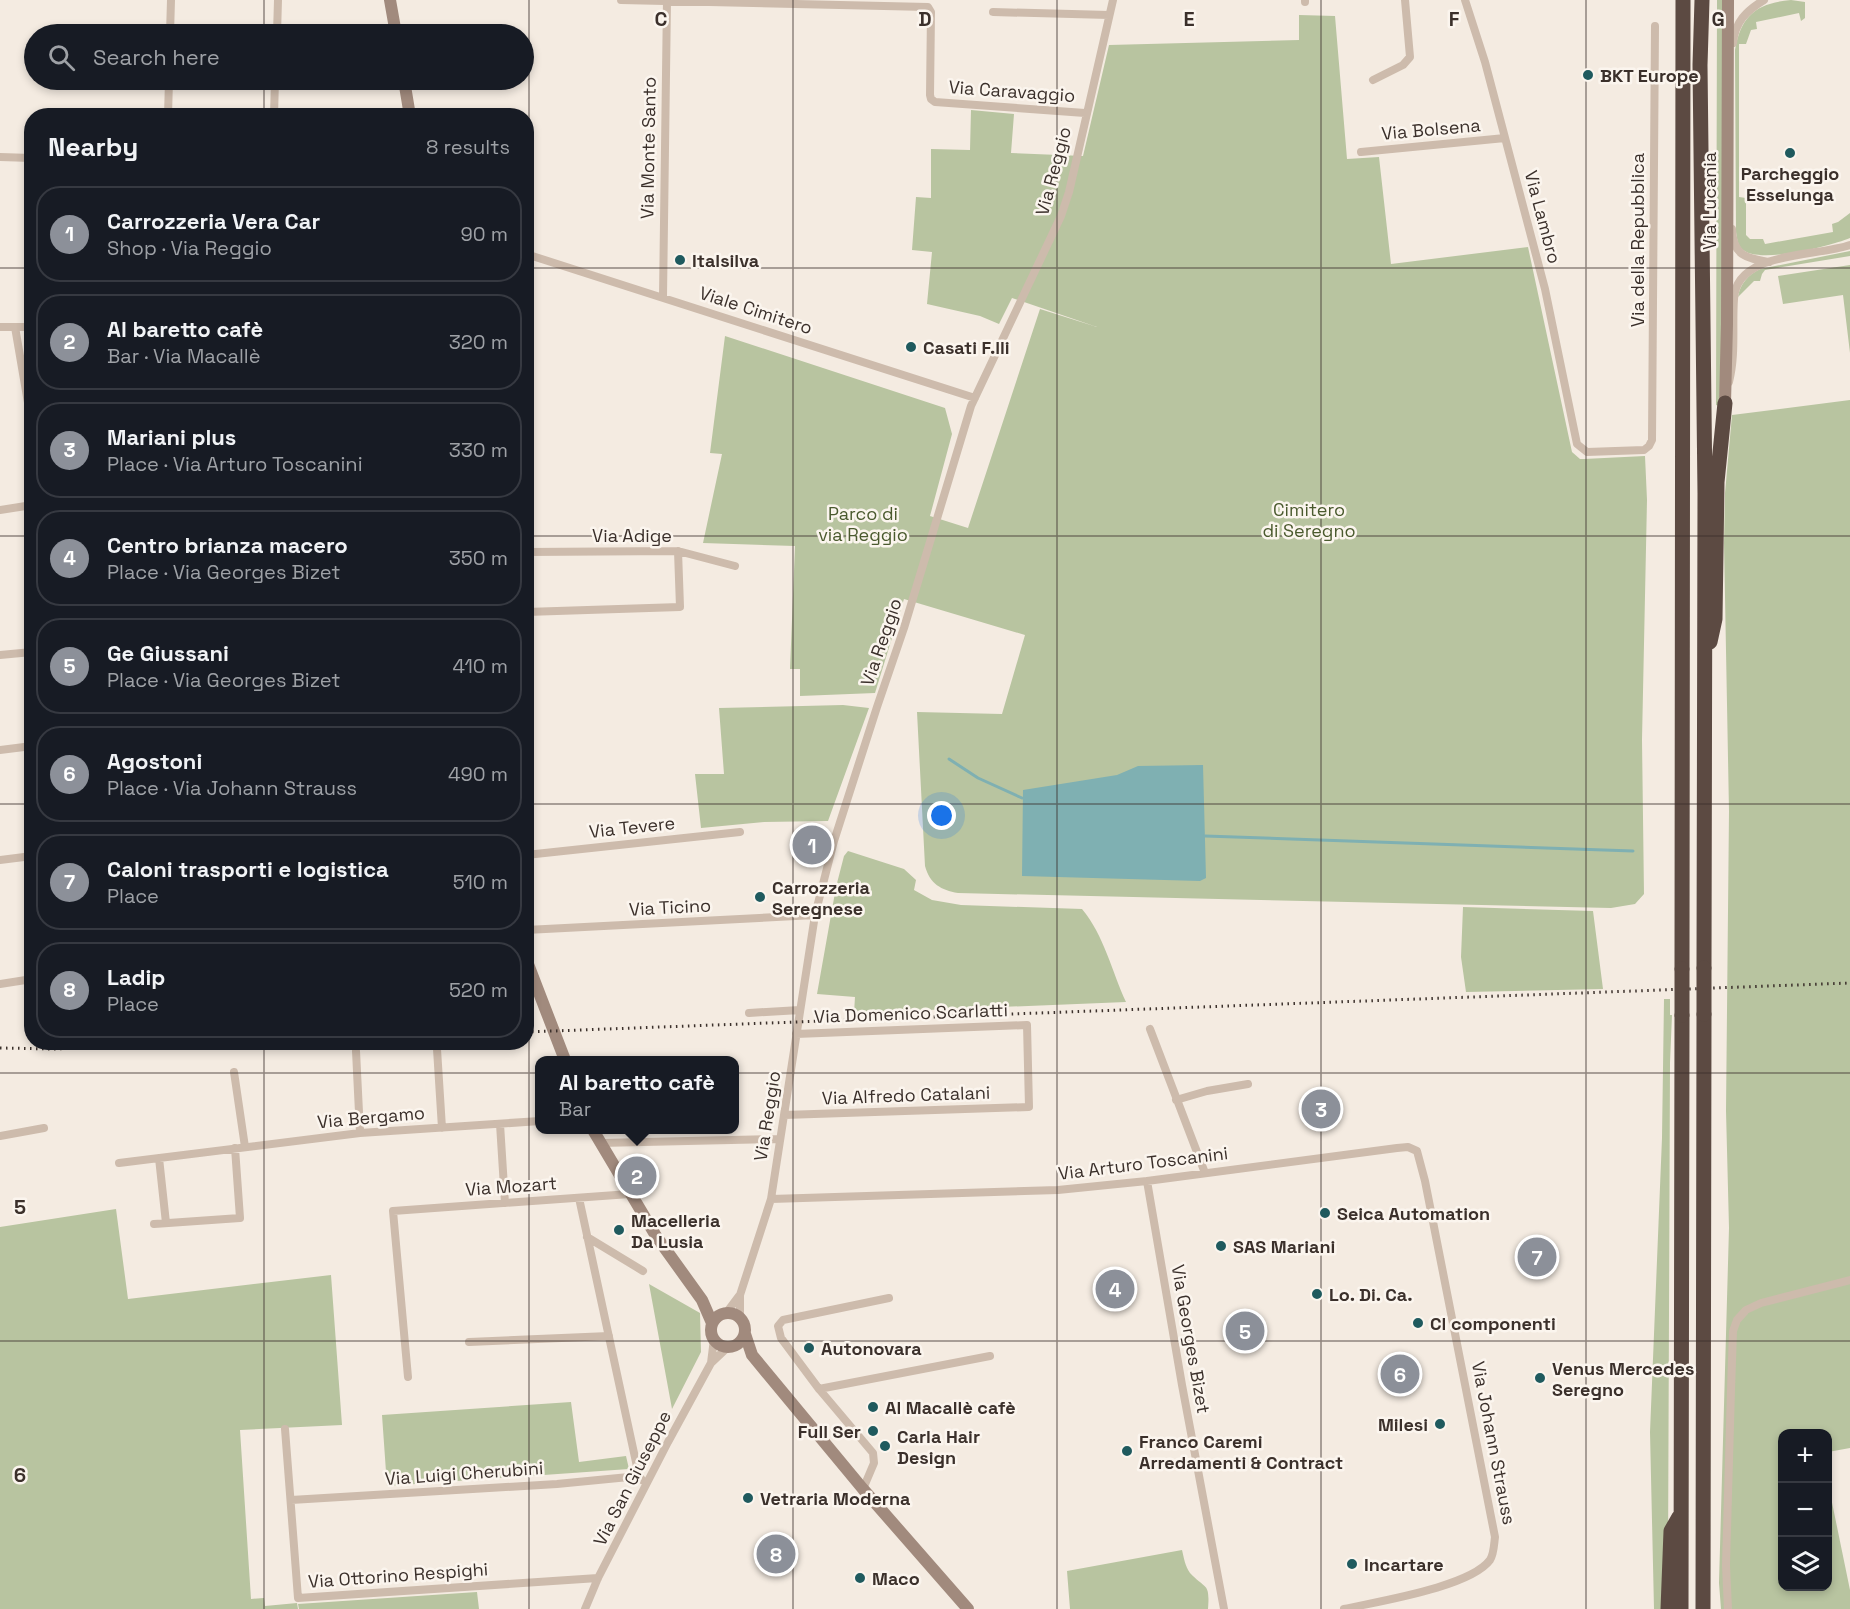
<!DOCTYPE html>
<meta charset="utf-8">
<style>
:root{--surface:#171b24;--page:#242831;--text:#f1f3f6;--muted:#9ea1a6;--line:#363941;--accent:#8c9099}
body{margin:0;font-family:"Space Grotesk",sans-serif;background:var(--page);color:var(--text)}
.controls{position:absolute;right:18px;bottom:18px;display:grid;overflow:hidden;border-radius:12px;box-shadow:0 3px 9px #0003}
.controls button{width:54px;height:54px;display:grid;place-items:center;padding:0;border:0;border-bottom:2px solid var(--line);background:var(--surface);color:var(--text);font:30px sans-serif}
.you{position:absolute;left:942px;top:816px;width:21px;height:21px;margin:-15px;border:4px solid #fff;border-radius:50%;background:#1a73e8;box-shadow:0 0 0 9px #1a73e833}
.badge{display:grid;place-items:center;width:39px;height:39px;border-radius:50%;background:var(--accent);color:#fff;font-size:20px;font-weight:700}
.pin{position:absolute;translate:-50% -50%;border:3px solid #fff;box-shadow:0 2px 6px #0006}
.popup{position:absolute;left:535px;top:1056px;width:204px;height:78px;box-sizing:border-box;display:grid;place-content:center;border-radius:12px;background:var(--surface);filter:drop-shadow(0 2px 4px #0005);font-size:20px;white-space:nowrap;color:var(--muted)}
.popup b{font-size:22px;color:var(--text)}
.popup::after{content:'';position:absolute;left:50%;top:100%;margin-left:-12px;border:12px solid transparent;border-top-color:var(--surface)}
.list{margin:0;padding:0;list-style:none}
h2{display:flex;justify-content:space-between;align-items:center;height:78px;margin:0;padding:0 24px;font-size:26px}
h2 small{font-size:20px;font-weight:400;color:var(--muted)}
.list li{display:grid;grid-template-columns:39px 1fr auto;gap:18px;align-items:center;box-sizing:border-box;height:96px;margin:0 12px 12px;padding:0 12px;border:2px solid var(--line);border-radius:24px}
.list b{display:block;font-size:22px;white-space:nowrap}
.list p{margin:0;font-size:20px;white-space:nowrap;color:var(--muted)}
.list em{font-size:20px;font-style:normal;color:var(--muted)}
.icon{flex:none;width:33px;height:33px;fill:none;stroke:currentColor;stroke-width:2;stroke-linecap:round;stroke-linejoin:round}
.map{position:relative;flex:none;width:1850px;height:1609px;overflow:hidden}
.search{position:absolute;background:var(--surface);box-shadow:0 3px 9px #0003;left:24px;top:24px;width:510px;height:66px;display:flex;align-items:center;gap:15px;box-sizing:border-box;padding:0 21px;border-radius:33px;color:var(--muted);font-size:22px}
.panel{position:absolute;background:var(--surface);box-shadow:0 3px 9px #0003;left:24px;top:108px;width:510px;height:942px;border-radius:24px}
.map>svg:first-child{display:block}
.green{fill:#b8c4a0}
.water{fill:#7fb0b2}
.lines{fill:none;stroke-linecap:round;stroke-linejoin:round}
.stream{stroke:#7fb0b2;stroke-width:3}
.street{stroke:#cdbbac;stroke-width:8}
.secondary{stroke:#a18a7d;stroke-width:12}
.highway{stroke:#5c4a42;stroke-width:15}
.rail{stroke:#3b302b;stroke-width:3;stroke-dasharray:1.5 4.5;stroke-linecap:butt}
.highway-bridge{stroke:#5c4a42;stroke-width:15}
.grid{fill:none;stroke:#3b302b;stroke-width:1.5;stroke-opacity:0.55}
.poi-dot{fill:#1f5a5e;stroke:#fbf5ee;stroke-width:2}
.labels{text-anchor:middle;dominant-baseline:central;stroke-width:5;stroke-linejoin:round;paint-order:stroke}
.poi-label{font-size:18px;font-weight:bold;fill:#3b302b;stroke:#fbf5ee;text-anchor:start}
.street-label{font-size:18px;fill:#3b302b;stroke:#fbf5ee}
.park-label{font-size:18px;fill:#4a5a2e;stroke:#fbf5ee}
.grid-label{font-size:20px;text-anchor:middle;font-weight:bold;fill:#3b302b;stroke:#fbf5ee;stroke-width:5;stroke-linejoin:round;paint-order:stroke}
</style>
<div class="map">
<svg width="1850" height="1609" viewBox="0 0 1850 1609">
<rect width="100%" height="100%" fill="#f4ebe1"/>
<!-- green -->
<path class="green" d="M 1717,0 L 1724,0 L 1724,321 L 1719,406 L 1716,405 Z
M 1791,0 L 1805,2 L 1805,18 L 1801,21 L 1799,13 L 1756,22 L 1757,29 L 1751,30 L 1746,44 L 1739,44 L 1739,197 L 1746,198 L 1746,235 L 1750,239 L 1763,239 L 1765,244 L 1833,232 L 1832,224 L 1838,222 L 1850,213 L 1850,238 C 1831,246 1757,265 1742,249 C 1737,244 1737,237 1736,232 L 1735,50 C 1741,15 1757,3 1791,0 Z
M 1299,15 L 1335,16 L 1347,159 L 1379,157 L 1391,264 L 1528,247 L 1572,452 L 1580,459 L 1584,459 L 1645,456 L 1647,500 L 1642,740 L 1644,894 L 1635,904 L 1611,908 L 958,893 C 941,890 930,884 925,866 L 917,712 L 1002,714 L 1025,635 L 904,599 L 875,693 L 800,696 L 800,669 L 790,669 L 795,546 L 703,543 L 722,454 L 710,453 L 725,336 L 945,408 L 952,434 L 930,516 L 968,528 L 1040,309 L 1097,327 L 1012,298 L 999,324 L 980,316 L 927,304 L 932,252 L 912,250 L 916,197 L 931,198 L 931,149 L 970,150 L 971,110 L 1014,114 L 1011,153 L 1083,156 L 1109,45 L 1299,40 Z
M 1850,251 L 1850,256 L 1765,270 L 1762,274 L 1760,281 L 1754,281 L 1738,297 C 1740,284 1748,275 1760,269 Z
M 1850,265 L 1850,353 L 1843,295 L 1783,304 L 1778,276 Z
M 1850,400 L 1850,1448 L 1828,1452 L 1828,1434 L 1782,1434 L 1782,1586 L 1828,1586 L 1828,1483 L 1850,1590 L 1850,1609 L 1721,1609 L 1719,1583 L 1729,1228 L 1726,1111 L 1729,811 L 1724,543 L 1725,493 L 1732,415 Z
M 843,705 L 869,708 L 828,821 L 764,822 L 701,828 L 695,774 L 724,774 L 719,708 Z
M 848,851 L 904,869 L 916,880 L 914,890 L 932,900 L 961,905 L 1082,909 C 1104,935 1112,972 1126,1002 L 854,1013 L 855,997 L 817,994 L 836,887 L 844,856 Z
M 1463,907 L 1593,911 L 1603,989 L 1466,992 L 1461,957 Z
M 1664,999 L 1670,999 L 1670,1015 L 1672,1015 L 1670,1063 L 1668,1561 L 1663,1609 L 1654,1609 L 1650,1432 L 1662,1138 Z
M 116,1209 L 128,1299 L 331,1275 L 342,1425 L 240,1430 L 251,1599 L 264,1598 L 265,1606 L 297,1603 L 298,1609 L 0,1609 L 0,1227 Z
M 649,1284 L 700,1313 L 701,1352 L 672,1409 Z
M 571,1402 L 579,1462 L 626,1456 L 629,1469 L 387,1486 L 382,1415 Z
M 1182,1550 C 1184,1558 1185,1566 1190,1573 C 1206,1590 1210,1582 1208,1609 L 1070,1609 L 1067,1571 Z
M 477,1592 L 479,1609 L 299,1609 L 298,1604 Z"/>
<!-- water -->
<path class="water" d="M 1203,765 L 1206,878 L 1200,881 L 1022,876 L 1023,790 L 1117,775 L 1138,766 Z"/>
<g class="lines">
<!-- stream -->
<path class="stream" d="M 949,759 L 978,778 L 1022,798
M 1205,836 L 1633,851"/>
<!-- street -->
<path class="street" d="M 621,0 L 928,7 L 931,12 L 930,95 L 931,99 L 935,102 L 1085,113
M 1465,0 L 1485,62 L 1545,289 L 1577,444 L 1587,452 L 1644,450 L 1649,446 L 1652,440 L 1655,26
M 1305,2 L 1305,0
M 993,12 L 1109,15
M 170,34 L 171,0
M 277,34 L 278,0
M 1733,43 C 1735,22 1746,11 1764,0
M 1373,80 L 1403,65 L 1410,57 L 1405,0
M 168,116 L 169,80
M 274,116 L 275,80
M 1361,152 L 1505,138
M 0,157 L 32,158
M 1732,229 C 1733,256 1746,258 1769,262
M 526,254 L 975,398
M 663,297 L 667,0
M 0,327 L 32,327
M 15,327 L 32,426
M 1729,382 C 1736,354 1732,326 1734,299 C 1736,251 1816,257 1850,245
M 0,510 L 32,505
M 526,552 L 678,551 L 735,566
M 526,612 L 680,607 L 678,551
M 0,655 L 32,652
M 0,750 L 32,746
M 526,855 L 740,832
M 0,860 L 32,856
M 526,930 L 815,915
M 0,984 L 32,979
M 749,1013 L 800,1010
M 1150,1029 L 1205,1173
M 437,1049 L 442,1128
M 356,1051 L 360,1133
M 234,1072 L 245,1147
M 1176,1100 L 1207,1091 L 1248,1084
M 784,1115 L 1029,1107 L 1027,1025 L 796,1034
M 500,1124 L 505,1203
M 0,1136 L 44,1128
M 600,1143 L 780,1139
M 159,1158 L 166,1223
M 119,1163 L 360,1133 L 540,1121
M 1147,1181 L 1182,1385 L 1224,1609
M 579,1198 L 639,1476 L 642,1480
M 771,1199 L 1058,1190 L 1147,1181 L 1397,1148 L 1408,1147 L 1417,1151 L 1425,1181 L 1495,1537 C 1494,1544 1494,1554 1490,1560 C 1470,1587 1379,1601 1344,1609
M 154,1224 L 240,1218 L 235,1148
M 587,1237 L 643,1271
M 727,1312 L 739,1296
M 740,1317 L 740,1295 L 771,1199 L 815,915 L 834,841 L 877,707 L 904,628 L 971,406 L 1061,216 L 1069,192 L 1113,0
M 469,1342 L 609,1336
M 711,1363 L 714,1339
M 408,1377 L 393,1211 L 630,1194
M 819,1389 L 990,1356
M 285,1429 L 298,1598 L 598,1578
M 863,1489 L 874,1463 L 873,1453 L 819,1389 L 781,1338 L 778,1326 L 783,1320 L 889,1298
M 291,1500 L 557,1484 L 639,1476
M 585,1609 L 598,1578 L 668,1442 L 711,1363 L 728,1347
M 1728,1609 L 1726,1565 L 1731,1390 L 1733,1331 L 1737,1320 L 1746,1310 L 1761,1303 L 1850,1280"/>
<!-- secondary -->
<path class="secondary" d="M 390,0 L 396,34
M 404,80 L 410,116
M 1725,403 L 1727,324 L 1728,0
M 526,959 L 565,1060
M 593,1130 L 656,1236 L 702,1300 L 712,1323
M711 1330a17 17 0 1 1 34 0a17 17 0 1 1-34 0Z
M 745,1334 L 752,1355 L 863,1489 L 968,1609"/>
<!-- highway -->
<path class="highway" d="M 1702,0 L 1700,65 L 1705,493 L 1704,968
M 1710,642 L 1715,619 L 1717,482 L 1725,403
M 1682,969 L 1683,0
M 1668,1609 L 1671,1531 L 1679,1517
M 1681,1609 L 1682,1015
M 1703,1609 L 1704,1014"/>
<!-- rail -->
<path class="rail" d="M 526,1032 L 1850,983
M 0,1048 L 53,1049 L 241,1042"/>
<!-- highway-bridge -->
<path class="highway-bridge" d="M 1704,1014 L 1704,968
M 1682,1015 L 1682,969"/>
</g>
<!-- grid -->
<path class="grid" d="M 264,0 L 264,34M 529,0 L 529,1609M 793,0 L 793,1609M 1057,0 L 1057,1609M 1321,0 L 1321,1609M 1586,0 L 1586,1609M 264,80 L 264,116M 0,268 L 32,268M 526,268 L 1850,268M 0,536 L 32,536M 526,536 L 1850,536M 0,804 L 32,804M 526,804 L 1850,804M 264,1042 L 264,1609M 0,1073 L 1850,1073M 0,1341 L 1850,1341"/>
<!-- markers -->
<g class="poi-dot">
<circle cx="1588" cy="75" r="6"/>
<circle cx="1790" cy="153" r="6"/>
<circle cx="680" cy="260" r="6"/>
<circle cx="911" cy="347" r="6"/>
<circle cx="760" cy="897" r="6"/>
<circle cx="1325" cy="1213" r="6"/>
<circle cx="619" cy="1230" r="6"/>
<circle cx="1221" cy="1246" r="6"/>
<circle cx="1317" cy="1294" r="6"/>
<circle cx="1418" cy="1323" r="6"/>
<circle cx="809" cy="1348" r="6"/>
<circle cx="1540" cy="1378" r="6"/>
<circle cx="873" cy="1407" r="6"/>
<circle cx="1440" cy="1424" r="6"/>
<circle cx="873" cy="1431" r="6"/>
<circle cx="885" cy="1446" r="6"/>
<circle cx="1127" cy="1451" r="6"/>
<circle cx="748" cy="1498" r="6"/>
<circle cx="1352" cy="1564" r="6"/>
<circle cx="860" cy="1578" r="6"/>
</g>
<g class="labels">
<!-- poi labels -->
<g class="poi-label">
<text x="1600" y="75">BKT Europe</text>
<text x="1790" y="173" text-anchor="middle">Parcheggio<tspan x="1790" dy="21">Esselunga</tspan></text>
<text x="692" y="260">Italsilva</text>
<text x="923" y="347">Casati F.lli</text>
<text x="772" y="887">Carrozzeria<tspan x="772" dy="21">Seregnese</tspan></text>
<text x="1337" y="1213">Seica Automation</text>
<text x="631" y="1220">Macelleria<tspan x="631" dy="21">Da Lusia</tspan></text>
<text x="1233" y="1246">SAS Mariani</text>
<text x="1329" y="1294">Lo. Di. Ca.</text>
<text x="1430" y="1323">Cl componenti</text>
<text x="821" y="1348">Autonovara</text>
<text x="1552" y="1368">Venus Mercedes<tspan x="1552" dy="21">Seregno</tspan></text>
<text x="885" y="1407">Al Macallè cafè</text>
<text x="1428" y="1424" text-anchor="end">Milesi</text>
<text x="861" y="1431" text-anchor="end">Full Ser</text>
<text x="897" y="1436">Carla Hair<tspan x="897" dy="21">Design</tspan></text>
<text x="1139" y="1441">Franco Caremi<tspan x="1139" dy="21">Arredamenti &amp; Contract</tspan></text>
<text x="760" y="1498">Vetraria Moderna</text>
<text x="1364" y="1564">Incartare</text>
<text x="872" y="1578">Maco</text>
</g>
<!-- street labels -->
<g class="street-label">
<text transform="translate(1012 91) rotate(4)">Via Caravaggio</text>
<text transform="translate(1431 129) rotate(-5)">Via Bolsena</text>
<text transform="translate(648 148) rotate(-89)">Via Monte Santo</text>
<text transform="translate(1053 171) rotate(-75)">Via Reggio</text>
<text transform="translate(1709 201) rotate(-90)">Via Lucania</text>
<text transform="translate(1543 217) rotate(75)">Via Lambro</text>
<text transform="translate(1637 240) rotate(-90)">Via della Repubblica</text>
<text transform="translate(756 310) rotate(18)">Viale Cimitero</text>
<text x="632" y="535">Via Adige</text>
<text transform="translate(881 642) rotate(-71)">Via Reggio</text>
<text transform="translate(632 827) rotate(-6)">Via Tevere</text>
<text transform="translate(670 907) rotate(-3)">Via Ticino</text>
<text transform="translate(911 1013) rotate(-2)">Via Domenico Scarlatti</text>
<text transform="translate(906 1095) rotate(-2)">Via Alfredo Catalani</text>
<text transform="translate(767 1116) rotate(-81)">Via Reggio</text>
<text transform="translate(371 1117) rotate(-5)">Via Bergamo</text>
<text transform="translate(1143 1163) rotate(-7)">Via Arturo Toscanini</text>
<text transform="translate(511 1186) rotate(-4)">Via Mozart</text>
<text transform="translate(1191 1339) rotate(80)">Via Georges Bizet</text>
<text transform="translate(1494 1443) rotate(79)">Via Johann Strauss</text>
<text transform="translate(464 1473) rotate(-4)">Via Luigi Cherubini</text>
<text transform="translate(632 1478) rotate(-63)">Via San Giuseppe</text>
<text transform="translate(398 1575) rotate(-4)">Via Ottorino Respighi</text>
</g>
<!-- park labels -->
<g class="park-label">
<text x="1309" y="509">Cimitero<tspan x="1309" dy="21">di Seregno</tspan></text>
<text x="863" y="513">Parco di<tspan x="863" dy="21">via Reggio</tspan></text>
</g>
</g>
<g class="grid-label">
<text x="661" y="26">C</text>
<text x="925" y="26">D</text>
<text x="1189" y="26">E</text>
<text x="1454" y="26">F</text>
<text x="1718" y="26">G</text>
<text x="20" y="1214">5</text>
<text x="20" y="1482">6</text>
</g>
</svg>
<div class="controls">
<button>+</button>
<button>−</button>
<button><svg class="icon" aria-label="layers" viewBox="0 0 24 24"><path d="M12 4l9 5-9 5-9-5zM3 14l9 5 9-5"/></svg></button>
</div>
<div class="you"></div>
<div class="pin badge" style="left:812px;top:845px">1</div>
<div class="pin badge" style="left:637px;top:1176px">2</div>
<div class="popup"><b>Al baretto cafè</b>Bar</div>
<div class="pin badge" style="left:1321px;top:1109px">3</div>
<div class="pin badge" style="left:1115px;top:1289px">4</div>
<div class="pin badge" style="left:1245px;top:1331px">5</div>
<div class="pin badge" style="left:1400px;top:1374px">6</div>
<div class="pin badge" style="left:1537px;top:1257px">7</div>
<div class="pin badge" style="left:776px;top:1554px">8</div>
<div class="search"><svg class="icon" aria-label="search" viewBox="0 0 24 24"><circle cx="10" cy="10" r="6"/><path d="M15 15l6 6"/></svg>Search here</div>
<section class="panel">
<h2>Nearby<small>8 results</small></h2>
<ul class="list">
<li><span class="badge">1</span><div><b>Carrozzeria Vera Car</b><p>Shop · Via Reggio</p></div><em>90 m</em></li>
<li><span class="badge">2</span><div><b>Al baretto cafè</b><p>Bar · Via Macallè</p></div><em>320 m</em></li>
<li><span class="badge">3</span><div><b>Mariani plus</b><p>Place · Via Arturo Toscanini</p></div><em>330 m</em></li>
<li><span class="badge">4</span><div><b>Centro brianza macero</b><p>Place · Via Georges Bizet</p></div><em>350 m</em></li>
<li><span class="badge">5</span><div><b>Ge Giussani</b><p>Place · Via Georges Bizet</p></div><em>410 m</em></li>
<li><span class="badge">6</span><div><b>Agostoni</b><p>Place · Via Johann Strauss</p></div><em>490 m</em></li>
<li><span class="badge">7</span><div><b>Caloni trasporti e logistica</b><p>Place</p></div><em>510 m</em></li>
<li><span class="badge">8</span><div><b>Ladip</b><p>Place</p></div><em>520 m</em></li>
</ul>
</section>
</div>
